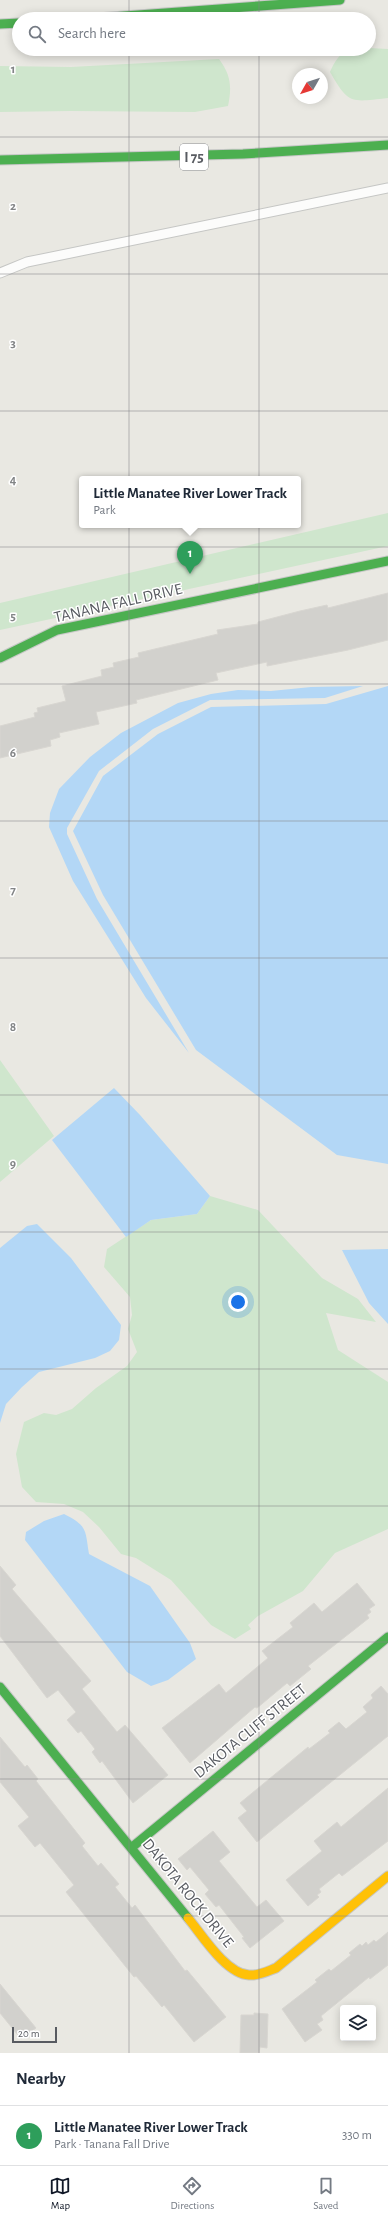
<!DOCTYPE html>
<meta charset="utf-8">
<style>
:root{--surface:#fff;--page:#f2f2f3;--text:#1f2937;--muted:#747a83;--line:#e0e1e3;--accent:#111827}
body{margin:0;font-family:"Alegreya Sans",sans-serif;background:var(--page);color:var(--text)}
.controls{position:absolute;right:12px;bottom:12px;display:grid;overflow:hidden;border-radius:4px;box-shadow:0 2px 10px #0003}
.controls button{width:36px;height:36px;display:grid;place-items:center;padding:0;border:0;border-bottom:1px solid var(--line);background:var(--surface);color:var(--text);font:20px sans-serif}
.compass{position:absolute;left:292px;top:68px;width:36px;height:36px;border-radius:50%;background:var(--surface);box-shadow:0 2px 10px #0003;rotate:231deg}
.scale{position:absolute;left:12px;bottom:10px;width:45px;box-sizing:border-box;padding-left:4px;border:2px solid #585b61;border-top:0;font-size:11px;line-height:14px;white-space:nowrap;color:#585b61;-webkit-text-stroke:3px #fff;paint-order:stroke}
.you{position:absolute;left:238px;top:1302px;width:14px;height:14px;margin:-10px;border:3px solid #fff;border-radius:50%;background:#1a73e8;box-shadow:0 0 0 6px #1a73e833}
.badge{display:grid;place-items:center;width:26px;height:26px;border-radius:50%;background:var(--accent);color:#fff;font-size:13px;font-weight:700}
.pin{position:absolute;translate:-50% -33px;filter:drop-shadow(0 1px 2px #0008)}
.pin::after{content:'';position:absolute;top:21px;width:14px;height:12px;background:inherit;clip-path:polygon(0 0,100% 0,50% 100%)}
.popup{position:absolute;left:79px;top:476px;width:222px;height:52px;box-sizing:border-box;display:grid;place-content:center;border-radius:4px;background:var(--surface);filter:drop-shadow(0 1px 3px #0005);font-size:13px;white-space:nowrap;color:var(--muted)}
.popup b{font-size:15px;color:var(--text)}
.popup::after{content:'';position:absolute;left:50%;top:100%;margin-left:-8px;border:8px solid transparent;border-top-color:var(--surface)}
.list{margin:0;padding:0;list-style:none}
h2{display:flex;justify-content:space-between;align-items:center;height:52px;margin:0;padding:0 16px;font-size:17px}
h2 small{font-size:13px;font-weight:400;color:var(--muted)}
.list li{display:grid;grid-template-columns:26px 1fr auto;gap:12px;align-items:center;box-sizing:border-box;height:60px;padding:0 16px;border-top:1px solid var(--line)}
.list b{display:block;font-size:15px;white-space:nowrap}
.list p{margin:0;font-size:13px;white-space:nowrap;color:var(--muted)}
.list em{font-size:13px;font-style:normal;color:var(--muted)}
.icon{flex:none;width:22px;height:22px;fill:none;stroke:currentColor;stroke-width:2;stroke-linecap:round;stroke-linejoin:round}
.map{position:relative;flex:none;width:388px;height:2053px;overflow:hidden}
.search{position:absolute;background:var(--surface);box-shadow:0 2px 10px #0003;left:12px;right:12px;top:12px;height:44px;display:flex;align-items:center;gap:10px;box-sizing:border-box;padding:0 14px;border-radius:22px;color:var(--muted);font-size:15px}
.sheet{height:112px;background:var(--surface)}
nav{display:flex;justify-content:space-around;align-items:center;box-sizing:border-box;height:56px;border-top:1px solid var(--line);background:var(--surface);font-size:11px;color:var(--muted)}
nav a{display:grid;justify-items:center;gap:2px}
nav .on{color:var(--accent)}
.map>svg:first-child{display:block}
.green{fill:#cfe6cd}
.water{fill:#b3d7f6}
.building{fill:#d2d1cd;stroke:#d8d6d1}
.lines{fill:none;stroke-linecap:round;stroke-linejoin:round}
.lane-casing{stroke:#c5c6c4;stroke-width:11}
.fast-casing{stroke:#c6c7c6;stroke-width:11}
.slow-casing{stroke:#c6c7c6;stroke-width:11}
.lane{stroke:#fcfcfb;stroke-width:9}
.fast{stroke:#4caf50;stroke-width:9}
.slow{stroke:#ffc107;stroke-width:9}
.grid{fill:none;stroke:#838587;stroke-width:1;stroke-opacity:0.55}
.labels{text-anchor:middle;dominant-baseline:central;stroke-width:3;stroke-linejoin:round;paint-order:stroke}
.shield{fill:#fff;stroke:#8a8c90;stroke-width:1}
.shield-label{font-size:15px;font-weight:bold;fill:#585b61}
.street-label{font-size:16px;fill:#585b61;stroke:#fff}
.grid-label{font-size:13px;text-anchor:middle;font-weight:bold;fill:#838587;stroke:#fff;stroke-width:3;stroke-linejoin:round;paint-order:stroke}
</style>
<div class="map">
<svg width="388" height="2053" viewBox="0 0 388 2053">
<rect width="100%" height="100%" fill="#e9e8e2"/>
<!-- green -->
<path class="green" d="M 369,48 L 388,49 L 388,98 C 351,102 349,105 330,72 C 341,47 347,53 369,48 Z
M 219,59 C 231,75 232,87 228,106 L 195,112 L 71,111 L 0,112 L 0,66 L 71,67 Z
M 388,513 L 388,546 L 0,630 L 0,603 Z
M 0,1060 L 54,1136 L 0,1182 Z
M 210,1196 L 258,1210 L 322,1278 L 358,1299 L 376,1322 L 326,1313 L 338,1350 L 388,1382 L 388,1529 L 335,1553 L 303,1591 L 258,1616 L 248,1625 L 251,1629 L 235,1639 L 211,1625 L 171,1580 L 136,1558 L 121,1554 L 99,1527 L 83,1512 L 64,1504 L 36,1502 L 22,1487 L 16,1454 L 24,1422 L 44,1413 L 56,1415 L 72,1409 L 96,1388 L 127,1366 L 137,1352 L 128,1329 L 132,1315 L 130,1297 L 104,1267 L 107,1249 L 151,1220 L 197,1214 Z"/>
<!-- water -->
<path class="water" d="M 363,686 L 325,698 L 210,700 L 153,729 L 99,771 L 67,828 L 67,834 L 97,899 L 189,1053 L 146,998 L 73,881 L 49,827 L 50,813 L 59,789 L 90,757 L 121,733 L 178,703 L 211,694 L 238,690 L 271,691 L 311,687 Z
M 388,686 L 388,1164 L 337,1155 L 196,1050 L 103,895 L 73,831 L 103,776 L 158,734 L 211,707 L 326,704 Z
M 114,1088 L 140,1115 L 210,1196 L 197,1214 L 151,1220 L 126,1237 L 52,1140 Z
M 37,1224 L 71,1258 L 121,1325 L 119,1340 L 110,1351 L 95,1358 L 39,1372 L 22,1387 L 6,1404 L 0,1423 L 0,1248 L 27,1226 Z
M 388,1249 L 388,1324 L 369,1303 L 342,1250 Z
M 64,1514 C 88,1526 85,1530 89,1554 L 150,1586 L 190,1643 L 196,1659 L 168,1680 L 151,1686 L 127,1672 L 25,1540 L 26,1532 L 44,1521 Z"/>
<!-- building -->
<path class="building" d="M 388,593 L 388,640 L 348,650 L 267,666 L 267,662 L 216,673 L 218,680 L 136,700 L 137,703 L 96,712 L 99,724 L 59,733 L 60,737 L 50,740 L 51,746 L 0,758 L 0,726 L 35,717 L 34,713 L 38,712 L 37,708 L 66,701 L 62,686 L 102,676 L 101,670 L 114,667 L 113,663 L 139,657 L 138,653 L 218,634 L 217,630 L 258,624 L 258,622 L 300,611 L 327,605 L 328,608 Z
M 0,1566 L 16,1585 L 12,1589 L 91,1681 L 82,1689 L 117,1732 L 125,1725 L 168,1775 L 133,1803 L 102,1761 L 100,1763 L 92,1752 L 95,1749 L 81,1731 L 78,1733 L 67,1720 L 76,1712 L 58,1690 L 47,1698 L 0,1636 Z
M 357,1583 L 375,1605 L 369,1609 L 371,1612 L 367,1615 L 369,1618 L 308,1666 L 311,1669 L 290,1686 L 287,1683 L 257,1708 L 255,1707 L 190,1763 L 162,1728 L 219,1684 L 226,1693 L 268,1658 L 262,1651 L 293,1627 L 290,1623 L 314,1603 L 322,1612 Z
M 381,1686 L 388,1694 L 388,1736 L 257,1842 L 238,1818 L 247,1811 L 240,1803 L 308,1747 L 309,1749 L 330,1733 L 328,1731 L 339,1722 L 346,1729 L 367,1712 L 363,1707 L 373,1698 L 371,1695 Z
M 0,1737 L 25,1767 L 27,1765 L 38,1779 L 36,1781 L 85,1843 L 82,1846 L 98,1866 L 101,1863 L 119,1884 L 115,1887 L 132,1908 L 135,1905 L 185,1971 L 187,1970 L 226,2017 L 194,2042 L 164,2005 L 162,2007 L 136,1976 L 134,1977 L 66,1892 L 74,1885 L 40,1843 L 35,1847 L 18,1826 L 29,1817 L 0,1782 Z
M 388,1788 L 388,1841 L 342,1876 L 339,1873 L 319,1889 L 321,1892 L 317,1895 L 319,1897 L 308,1906 L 286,1880 L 322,1851 L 314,1841 L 337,1822 L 341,1827 Z
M 213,1831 L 230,1852 L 219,1861 L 257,1907 L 266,1900 L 284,1921 L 250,1948 L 242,1938 L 244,1937 L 219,1905 L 216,1907 L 205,1894 L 209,1890 L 190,1867 L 187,1870 L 178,1859 Z
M 388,1932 L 388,1965 L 370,1979 L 369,1977 L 321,2016 L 323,2020 L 317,2024 L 322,2030 L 305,2042 L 282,2009 L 317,1982 L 315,1980 L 329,1969 L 331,1971 L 351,1955 L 349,1953 L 360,1944 L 362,1946 L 366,1942 L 368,1945 L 374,1940 L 376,1942 Z
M 0,1984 L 36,2028 L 21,2039 L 0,2013 Z
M 254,2013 L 268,2014 L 267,2048 L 260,2047 L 259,2053 L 240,2053 L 241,2015 L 254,2015 Z"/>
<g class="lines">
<defs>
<path id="lane" d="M 0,273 L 27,262 L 388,188"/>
<path id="fast" d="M 84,19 L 340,0
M 0,24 L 19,23
M 0,160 L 243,154 L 388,145
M 0,658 L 57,630 L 388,561
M 0,1687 L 188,1918
M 131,1848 L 388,1637"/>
<path id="slow" d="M 188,1918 C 202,1935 226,1974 249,1975 C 259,1976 268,1971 276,1968 L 388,1876"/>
</defs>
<!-- lane casing -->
<use href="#lane" class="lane-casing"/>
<!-- fast casing -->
<use href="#fast" class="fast-casing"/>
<!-- slow casing -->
<use href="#slow" class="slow-casing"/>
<!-- lane -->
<use href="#lane" class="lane"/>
<!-- fast -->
<use href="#fast" class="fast"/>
<!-- slow -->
<use href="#slow" class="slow"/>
</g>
<!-- grid -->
<path class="grid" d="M 129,0 L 129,19M 259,0 L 259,19M 129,49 L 129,2053M 259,49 L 259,2053M 0,137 L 388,137M 0,274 L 388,274M 0,411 L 388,411M 0,547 L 388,547M 0,684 L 388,684M 0,821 L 388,821M 0,958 L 388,958M 0,1095 L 388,1095M 0,1232 L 388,1232M 0,1369 L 388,1369M 0,1506 L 388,1506M 0,1642 L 388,1642M 0,1779 L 388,1779M 0,1916 L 388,1916"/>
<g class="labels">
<!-- shield labels -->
<rect class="shield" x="180" y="144" width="28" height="26" rx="3"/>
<g class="shield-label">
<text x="194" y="157">I 75</text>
</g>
<!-- street labels -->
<g class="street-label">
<text transform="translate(118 603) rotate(-13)">TANANA FALL DRIVE</text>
<text transform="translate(250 1731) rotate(-39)">DAKOTA CLIFF STREET</text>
<text transform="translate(188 1893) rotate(51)">DAKOTA ROCK DRIVE</text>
</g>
</g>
<g class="grid-label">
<text x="13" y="73">1</text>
<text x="13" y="210">2</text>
<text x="13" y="347">3</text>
<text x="13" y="484">4</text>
<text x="13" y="620">5</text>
<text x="13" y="757">6</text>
<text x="13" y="894">7</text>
<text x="13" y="1031">8</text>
<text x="13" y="1168">9</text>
</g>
</svg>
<div class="controls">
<button><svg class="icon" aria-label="layers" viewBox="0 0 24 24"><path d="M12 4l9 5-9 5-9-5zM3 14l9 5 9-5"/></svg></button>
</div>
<svg class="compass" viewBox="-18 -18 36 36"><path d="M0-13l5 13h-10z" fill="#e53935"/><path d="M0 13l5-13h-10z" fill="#747a83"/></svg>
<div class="scale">20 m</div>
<div class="you"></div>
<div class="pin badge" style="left:190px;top:574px;background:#2e9e5b">1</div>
<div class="popup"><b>Little Manatee River Lower Track</b>Park</div>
<div class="search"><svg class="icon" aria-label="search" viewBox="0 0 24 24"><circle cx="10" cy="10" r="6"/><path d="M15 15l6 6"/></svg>Search here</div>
</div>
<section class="sheet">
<h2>Nearby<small></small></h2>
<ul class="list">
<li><span class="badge" style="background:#2e9e5b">1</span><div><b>Little Manatee River Lower Track</b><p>Park · Tanana Fall Drive</p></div><em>330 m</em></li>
</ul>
</section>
<nav>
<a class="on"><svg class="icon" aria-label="map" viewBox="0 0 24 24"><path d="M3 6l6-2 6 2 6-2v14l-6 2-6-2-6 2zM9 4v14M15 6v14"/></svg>Map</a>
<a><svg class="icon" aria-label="directions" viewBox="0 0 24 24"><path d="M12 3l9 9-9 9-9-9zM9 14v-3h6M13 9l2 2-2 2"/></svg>Directions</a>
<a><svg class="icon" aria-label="saved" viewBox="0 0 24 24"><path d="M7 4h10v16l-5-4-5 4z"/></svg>Saved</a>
</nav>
